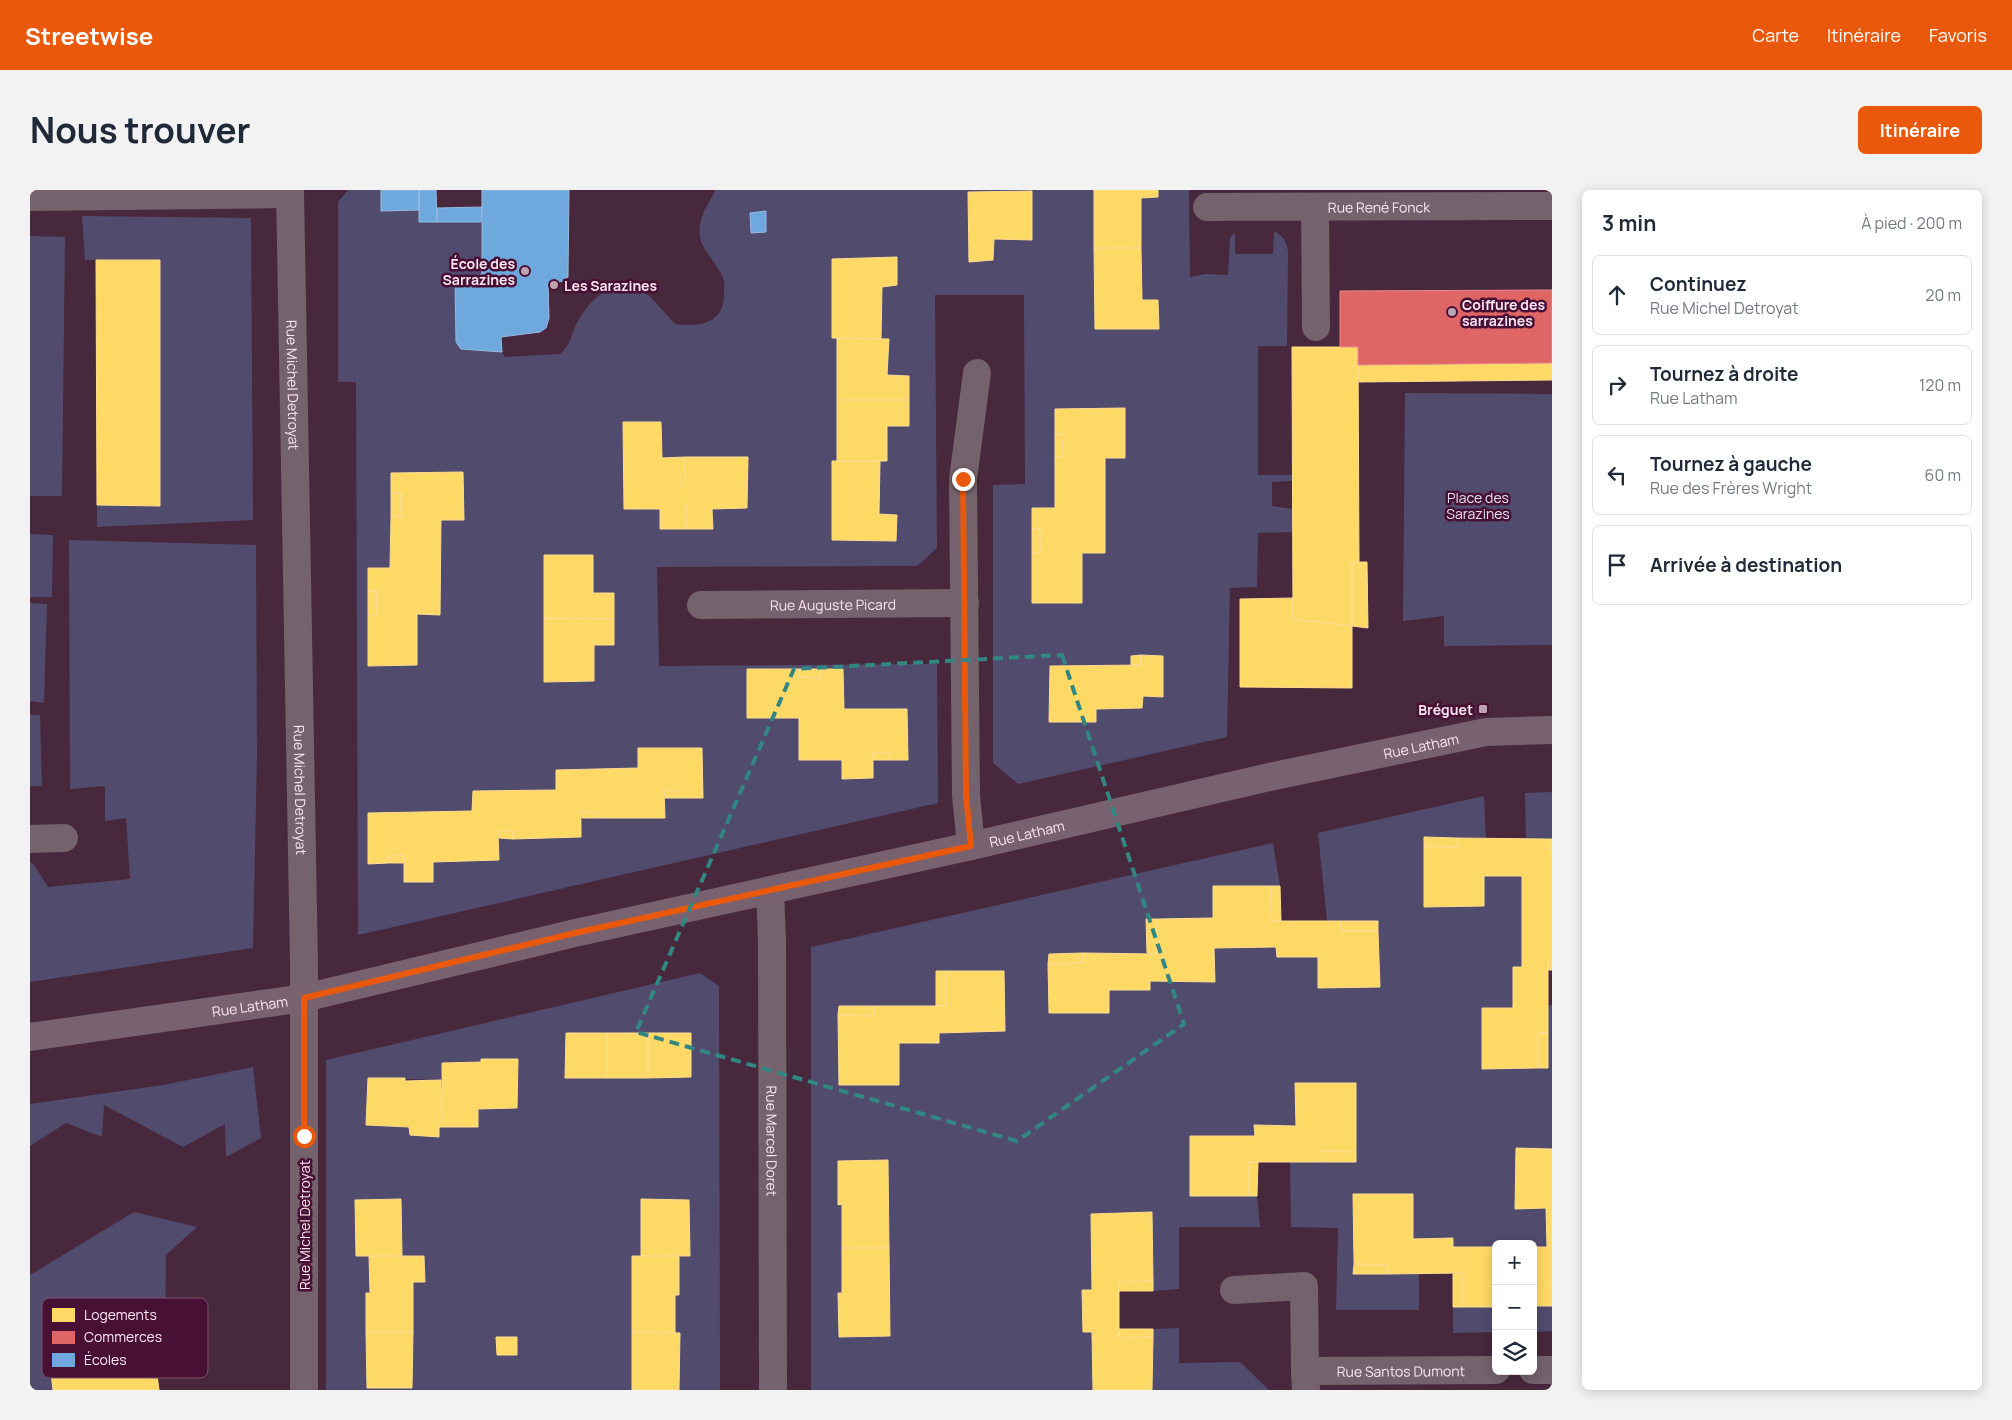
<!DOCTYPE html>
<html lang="fr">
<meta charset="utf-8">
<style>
:root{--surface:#fff;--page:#f2f2f3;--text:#1f2937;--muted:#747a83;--line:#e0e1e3;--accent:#ea580c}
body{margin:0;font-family:Manrope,sans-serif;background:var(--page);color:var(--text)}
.controls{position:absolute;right:15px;bottom:15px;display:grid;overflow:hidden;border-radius:8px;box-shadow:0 2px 12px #0003}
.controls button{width:45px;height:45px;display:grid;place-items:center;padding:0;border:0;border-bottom:1px solid var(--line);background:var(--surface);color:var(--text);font:25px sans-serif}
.stop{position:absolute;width:15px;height:15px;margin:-11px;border:4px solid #ea580c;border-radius:50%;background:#fff}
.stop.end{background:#ea580c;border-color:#fff;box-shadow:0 1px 5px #0008}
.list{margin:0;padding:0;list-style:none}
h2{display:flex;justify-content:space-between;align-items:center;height:65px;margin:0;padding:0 20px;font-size:21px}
h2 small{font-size:16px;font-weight:400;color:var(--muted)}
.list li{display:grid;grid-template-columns:32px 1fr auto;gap:15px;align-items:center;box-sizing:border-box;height:80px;margin:0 10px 10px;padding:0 10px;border:1px solid var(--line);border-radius:8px}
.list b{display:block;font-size:19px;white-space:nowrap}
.list p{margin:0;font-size:16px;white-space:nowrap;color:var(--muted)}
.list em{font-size:16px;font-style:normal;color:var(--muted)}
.icon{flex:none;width:28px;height:28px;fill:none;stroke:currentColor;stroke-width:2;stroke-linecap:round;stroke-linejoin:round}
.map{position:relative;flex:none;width:1522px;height:1200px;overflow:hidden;border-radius:8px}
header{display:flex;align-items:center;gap:30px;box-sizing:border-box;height:70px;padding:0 25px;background:var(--accent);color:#fff}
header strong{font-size:24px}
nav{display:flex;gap:28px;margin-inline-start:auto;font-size:18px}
.intro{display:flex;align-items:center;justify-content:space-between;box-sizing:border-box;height:120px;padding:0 30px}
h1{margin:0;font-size:35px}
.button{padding:12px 22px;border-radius:8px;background:var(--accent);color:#fff;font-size:18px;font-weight:700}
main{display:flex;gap:30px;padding:0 30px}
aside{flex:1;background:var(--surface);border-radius:8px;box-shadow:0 2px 12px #0003}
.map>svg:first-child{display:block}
.green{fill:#514c6e;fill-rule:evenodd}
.homes{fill:#ffd966;stroke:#fedd90}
.shops{fill:#e06666;stroke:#e88c90}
.schools{fill:#6fa8dc;stroke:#99bae2}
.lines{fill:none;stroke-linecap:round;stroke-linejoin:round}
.street{stroke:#74626c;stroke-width:28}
.secondary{stroke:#796270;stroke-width:28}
.route{stroke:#ea580c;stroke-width:6}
.marked{fill:none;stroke:#338782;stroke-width:4;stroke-dasharray:10 6;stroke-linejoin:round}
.poi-dot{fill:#bda3b2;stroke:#481035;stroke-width:2}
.labels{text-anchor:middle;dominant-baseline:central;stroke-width:5;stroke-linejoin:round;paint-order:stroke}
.street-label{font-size:14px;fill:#fce5f1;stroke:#481035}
.poi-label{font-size:14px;font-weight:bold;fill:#fce5f1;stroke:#481035;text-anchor:end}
.park-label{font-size:14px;fill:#e1e1f4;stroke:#481035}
.key{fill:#481035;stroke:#7e506d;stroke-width:1}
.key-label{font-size:14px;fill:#fce5f1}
</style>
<header>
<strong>Streetwise</strong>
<nav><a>Carte</a><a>Itinéraire</a><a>Favoris</a></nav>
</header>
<div class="intro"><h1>Nous trouver</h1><a class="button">Itinéraire</a></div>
<main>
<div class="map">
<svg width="1522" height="1200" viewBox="0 0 1522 1200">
<rect width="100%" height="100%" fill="#47283c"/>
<!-- green -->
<path class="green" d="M 318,0 L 351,0 L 351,21 L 389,20 L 390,32 L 451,32 L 452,83 L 447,88 L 425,92 L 426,152 L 431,159 L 472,162 L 475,167 L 530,164 C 543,152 540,145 548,131 C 561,108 585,85 612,101 C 624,108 635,124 645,134 C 670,137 695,134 694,103 C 694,99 695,94 694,91 C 690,76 672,61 670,47 C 667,26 679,16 685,0 L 1064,0 L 1065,139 L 1129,139 L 1128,110 L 1112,110 L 1111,8 L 1128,7 L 1128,0 L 1159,0 L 1160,87 L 1175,84 L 1198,85 L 1200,48 L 1205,42 L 1205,64 L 1243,64 L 1244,41 C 1254,46 1256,52 1258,61 L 1257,156 L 1228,156 L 1228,285 L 1262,285 L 1262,291 L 1242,292 L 1242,316 L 1263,319 L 1262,342 L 1228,343 L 1227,397 L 1200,398 L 1197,547 L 988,594 L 963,573 L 963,295 L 995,294 L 994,105 L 905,105 L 907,358 L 887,376 L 627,377 L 629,476 L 907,474 L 908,613 L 328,745 L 326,192 L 308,192 L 308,12 ZM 1002,1 L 1002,50 L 964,49 L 963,70 L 939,71 L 938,2 ZM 736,22 L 736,42 L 721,43 L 720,23 ZM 867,67 L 867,95 L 852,97 L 851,149 L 859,149 L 857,185 L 879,236 L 857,236 L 857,271 L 850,271 L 849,324 L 867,325 L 866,351 L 802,350 L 802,271 L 807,271 L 807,148 L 802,148 L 802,69 ZM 1095,218 L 1095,268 L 1075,268 L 1075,363 L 1052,363 L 1052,412 L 1002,412 L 1002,318 L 1025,318 L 1025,220 ZM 631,232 L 632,268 L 718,267 L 717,318 L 682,319 L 682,339 L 631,339 L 630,319 L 594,319 L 593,233 ZM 432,282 L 434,329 L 411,330 L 410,424 L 387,424 L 387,474 L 338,476 L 338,379 L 360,378 L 361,283 ZM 514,365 L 563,403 L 584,403 L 584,455 L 564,455 L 564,491 L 514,492 ZM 1102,466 L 1133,466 L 1133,507 L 1113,506 L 1112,518 L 1066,519 L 1066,532 L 1019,532 L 1020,476 L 1101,475 ZM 717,479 L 813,479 L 814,519 L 843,570 L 843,588 L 812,589 L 812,570 L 769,570 L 769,528 L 718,528 ZM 608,559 L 673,607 L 635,608 L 635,628 L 552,628 L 551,647 L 469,648 L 469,670 L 403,672 L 402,692 L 375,692 L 374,673 L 338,674 L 338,623 L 442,621 L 443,601 L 526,600 L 526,580 L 608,578 Z
M 52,26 L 221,28 L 223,330 L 67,337 L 67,315 L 130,315 L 130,71 L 55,70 Z
M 0,46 L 35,47 L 32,306 L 0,306 Z
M 1375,203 L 1522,204 L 1522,455 L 1414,456 L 1414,426 L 1373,431 Z
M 0,344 L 23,345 L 22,407 L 0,407 Z
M 39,350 L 226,355 L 227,564 L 223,758 L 0,792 L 0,672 L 4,675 L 18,697 L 100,689 L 96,628 L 75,631 L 75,596 L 40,599 Z
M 0,413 L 17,414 L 14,513 L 0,511 Z
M 0,525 L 10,525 L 12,596 L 0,596 Z
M 1522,602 L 1522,649 L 1496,648 L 1495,603 Z
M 1454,606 L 1456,648 L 1394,647 L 1394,717 L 1453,716 L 1454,686 L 1492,686 L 1492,777 L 1483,777 L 1483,818 L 1452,818 L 1452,879 L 1518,878 L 1518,815 L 1522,815 L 1522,959 L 1486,959 L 1485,1018 L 1516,1018 L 1517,1057 L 1503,1057 L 1503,1054 L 1466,1054 L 1466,1057 L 1423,1057 L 1423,1048 L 1383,1049 L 1383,1004 L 1323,1004 L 1323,1084 L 1389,1084 L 1389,1120 L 1306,1120 L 1308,1038 L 1261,1037 L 1260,972 L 1326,971 L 1265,894 L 1266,936 L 1225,935 L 1225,946 L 1160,947 L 1161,1006 L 1227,1006 L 1230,1037 L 1149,1037 L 1149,1099 L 1123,1101 L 1122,1022 L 1061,1024 L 1062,1100 L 1052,1100 L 1053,1142 L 1062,1142 L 1063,1200 L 781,1200 L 781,757 L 1243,653 L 1250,696 L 1183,696 L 1183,728 L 1116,729 L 1117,763 L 1019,764 L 1019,823 L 1079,823 L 1079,800 L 1120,800 L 1120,791 L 1184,792 L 1184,758 L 1246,757 L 1247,767 L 1288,767 L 1288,798 L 1350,797 L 1348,732 L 1297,731 L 1288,643 ZM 906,781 L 974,781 L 975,841 L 909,843 L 909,853 L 869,853 L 869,895 L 809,895 L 809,816 L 906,816 ZM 858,970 L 860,1146 L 810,1147 L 812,1103 L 812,1014 L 808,1014 L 808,971 Z
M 670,783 L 689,796 L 690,1200 L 627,1200 L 649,1199 L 650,1143 L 645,1143 L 645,1105 L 649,1105 L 649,1066 L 659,1066 L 602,1067 L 602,1200 L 296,1200 L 296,870 ZM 536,843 L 661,843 L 661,887 L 535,888 ZM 451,869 L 488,870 L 487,918 L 448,919 L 448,937 L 409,937 L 409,947 L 380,945 L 379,937 L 337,935 L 338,888 L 411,890 L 412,873 L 451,872 ZM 371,1009 L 372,1066 L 394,1066 L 395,1091 L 383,1092 L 382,1197 L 337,1198 L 336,1103 L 340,1103 L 339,1066 L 326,1066 L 325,1010 ZM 466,1147 L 487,1147 L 487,1165 L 467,1165 Z
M 223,877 L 231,948 L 196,967 L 195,934 L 153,957 L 74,915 L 72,947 L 36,933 L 0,956 L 0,914 L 133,895 Z
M 104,1022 L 167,1037 L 136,1065 L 135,1152 L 125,1170 L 21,1183 L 23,1200 L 0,1200 L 0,1085 Z
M 1503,1116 L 1522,1116 L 1522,1141 L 1503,1142 Z
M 1423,1117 L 1466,1117 L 1466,1142 L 1423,1143 Z
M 1149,1138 L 1149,1173 L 1210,1172 L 1239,1200 L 1122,1200 L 1123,1139 Z"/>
<!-- homes -->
<path class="homes" d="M 1064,0 L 1128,0 L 1128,7 L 1111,8 L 1111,58 L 1064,58 Z
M 1002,1 L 1002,50 L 964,49 L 963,70 L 939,72 L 938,2 Z
M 1064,58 L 1111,58 L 1112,110 L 1128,110 L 1129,139 L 1065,139 Z
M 867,67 L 867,95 L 852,97 L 851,149 L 802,148 L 802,69 Z
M 66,70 L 130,70 L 130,316 L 67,315 Z
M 807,148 L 859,149 L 857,185 L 879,186 L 879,210 L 807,210 Z
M 1262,157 L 1328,157 L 1329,372 L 1322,372 L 1322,436 L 1263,429 Z
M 1522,173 L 1522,190 L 1329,192 L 1328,175 Z
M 807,210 L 879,210 L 879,236 L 857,236 L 857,271 L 807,271 Z
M 1095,218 L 1095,268 L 1075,268 L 1075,363 L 1052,363 L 1052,413 L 1002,413 L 1002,363 L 1011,362 L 1010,339 L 1002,339 L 1002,318 L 1025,318 L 1025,267 L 1032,267 L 1033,244 L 1025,244 L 1025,219 Z
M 593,232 L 631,232 L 632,268 L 655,267 L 656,339 L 630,339 L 630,319 L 594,319 Z
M 1025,244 L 1033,244 L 1032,267 L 1025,267 Z
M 655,267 L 718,267 L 717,318 L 682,319 L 683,339 L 656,339 Z
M 802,271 L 850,271 L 849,324 L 867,325 L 866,351 L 802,350 Z
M 433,282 L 434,330 L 411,330 L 410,425 L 387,424 L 387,475 L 338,476 L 338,425 L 347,424 L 347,401 L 338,401 L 338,378 L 360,378 L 361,326 L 371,327 L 371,303 L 361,303 L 361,283 Z
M 361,303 L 371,303 L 371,327 L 361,326 Z
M 1002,339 L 1010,339 L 1011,362 L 1002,363 Z
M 514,365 L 563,365 L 563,403 L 584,403 L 584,429 L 514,428 Z
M 1322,372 L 1337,372 L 1338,438 L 1322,436 Z
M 338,401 L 347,401 L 347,424 L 338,425 Z
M 1263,408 L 1263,429 L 1322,436 L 1322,498 L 1210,497 L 1210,409 Z
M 514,428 L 584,429 L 584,455 L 564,455 L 564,491 L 514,492 Z
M 1111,465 L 1111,475 L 1101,475 L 1101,466 Z
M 1111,465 L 1133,466 L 1133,507 L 1113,506 L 1112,518 L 1066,519 L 1066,532 L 1019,532 L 1020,476 L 1111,475 Z
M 717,479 L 769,479 L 770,487 L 791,488 L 790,479 L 813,479 L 814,519 L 877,519 L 878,570 L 859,570 L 860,562 L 843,563 L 843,588 L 812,589 L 812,570 L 769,570 L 769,528 L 717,528 Z
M 769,479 L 790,479 L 791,488 L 770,487 Z
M 608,558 L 672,558 L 673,608 L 649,608 L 648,601 L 634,600 L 635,628 L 567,628 L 567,622 L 551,621 L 551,647 L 483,649 L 483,640 L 468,641 L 469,670 L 403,672 L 403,692 L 374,692 L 374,665 L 359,666 L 359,673 L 338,674 L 338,623 L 442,621 L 443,601 L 526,600 L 526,580 L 608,578 Z
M 860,562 L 859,570 L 843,570 L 843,563 Z
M 634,600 L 648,601 L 649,608 L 635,608 Z
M 551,621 L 567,622 L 567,628 L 552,628 Z
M 483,640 L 483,649 L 469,648 L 468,641 Z
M 1394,647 L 1427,648 L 1428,657 L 1394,656 Z
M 1427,648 L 1518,649 L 1517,659 L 1522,659 L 1522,771 L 1518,771 L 1518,843 L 1508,843 L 1508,878 L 1452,879 L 1452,818 L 1483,818 L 1483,777 L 1492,777 L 1492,686 L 1454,686 L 1454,716 L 1394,717 L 1394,656 L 1428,657 Z
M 1518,649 L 1522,649 L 1522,659 L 1517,659 Z
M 374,665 L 374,673 L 359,673 L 359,666 Z
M 1183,696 L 1240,696 L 1241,731 L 1311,731 L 1311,741 L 1348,741 L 1350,797 L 1288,798 L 1288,767 L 1247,767 L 1246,757 L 1184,758 L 1185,792 L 1120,791 L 1120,800 L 1079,800 L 1079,823 L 1019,823 L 1018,774 L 1053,773 L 1053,763 L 1127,764 L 1127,729 L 1183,728 Z
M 1240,696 L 1250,696 L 1251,731 L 1241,731 Z
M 1116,729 L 1127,729 L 1127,764 L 1117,763 Z
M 1311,731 L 1348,731 L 1348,741 L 1311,741 Z
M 1053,763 L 1053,773 L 1018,774 L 1019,764 Z
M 1518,771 L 1522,771 L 1522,780 L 1518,780 Z
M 906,781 L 916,781 L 916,816 L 906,816 Z
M 916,781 L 974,781 L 975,841 L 909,843 L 909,853 L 869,853 L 869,895 L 809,895 L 808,825 L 844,826 L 844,816 L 916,816 Z
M 809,816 L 844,816 L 844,826 L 808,825 Z
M 536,843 L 577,843 L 577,888 L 535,888 Z
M 577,843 L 618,843 L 618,888 L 577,888 Z
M 618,843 L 661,843 L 661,887 L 618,888 Z
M 1508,843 L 1518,843 L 1518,878 L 1508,878 Z
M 451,869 L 488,869 L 487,918 L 448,919 L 448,937 L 412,937 L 412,873 L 451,872 Z
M 338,888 L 375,888 L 375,891 L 411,890 L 412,937 L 409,937 L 409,947 L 380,945 L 379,937 L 336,935 Z
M 1265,893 L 1326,893 L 1326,962 L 1291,961 L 1292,972 L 1219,972 L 1219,1006 L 1160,1006 L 1160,946 L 1225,946 L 1224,935 L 1266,936 Z
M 1486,958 L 1522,959 L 1522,1116 L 1503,1116 L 1503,1057 L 1517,1057 L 1516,1018 L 1485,1019 Z
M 1291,961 L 1326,962 L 1326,972 L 1292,972 Z
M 858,970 L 859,1058 L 812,1058 L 812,1014 L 808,1015 L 808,971 Z
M 1219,972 L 1228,972 L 1227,1006 L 1219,1006 Z
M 1323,1004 L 1383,1004 L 1383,1049 L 1423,1048 L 1423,1057 L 1466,1057 L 1466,1117 L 1432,1117 L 1432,1083 L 1358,1084 L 1358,1075 L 1324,1074 Z
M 371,1009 L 372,1066 L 326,1066 L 325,1010 Z
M 611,1009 L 659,1010 L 660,1066 L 611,1066 Z
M 1122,1022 L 1123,1091 L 1089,1092 L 1089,1148 L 1123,1147 L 1122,1200 L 1063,1200 L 1062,1142 L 1053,1142 L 1052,1100 L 1062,1100 L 1061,1024 Z
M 812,1058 L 859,1058 L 860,1146 L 809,1147 L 808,1103 L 812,1103 Z
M 339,1066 L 394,1066 L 395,1092 L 383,1092 L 383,1142 L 336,1142 L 336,1103 L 340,1103 Z
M 602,1066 L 649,1066 L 649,1105 L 645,1105 L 645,1143 L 602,1142 Z
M 1324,1074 L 1358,1075 L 1358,1084 L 1323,1084 Z
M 1432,1083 L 1432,1117 L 1423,1117 L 1423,1084 Z
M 1123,1091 L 1123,1101 L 1089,1101 L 1089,1092 Z
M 1089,1139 L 1123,1139 L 1123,1147 L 1089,1148 Z
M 336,1142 L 383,1142 L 382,1198 L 337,1198 Z
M 602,1142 L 650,1143 L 649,1200 L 602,1200 Z
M 466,1147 L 487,1147 L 487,1165 L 467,1165 Z
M 125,1170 L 129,1200 L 23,1200 L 21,1183 Z"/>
<!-- shops -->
<path class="shops" d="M 1522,100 L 1522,173 L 1328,175 L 1328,157 L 1310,157 L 1310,101 Z"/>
<!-- schools -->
<path class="schools" d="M 351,0 L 389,0 L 389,20 L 351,21 Z
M 389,0 L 406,0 L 407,32 L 389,32 Z
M 452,0 L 539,0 L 538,87 L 533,91 L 518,94 L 519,128 L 516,138 L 510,142 L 471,147 L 472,162 L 431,159 L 426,152 L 425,92 L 447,88 L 452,83 Z
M 452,17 L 451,32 L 407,32 L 407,18 Z
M 736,21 L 736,42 L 721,43 L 720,23 Z"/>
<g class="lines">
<!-- street -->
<g class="street">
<path id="s1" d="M 260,0 L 274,774 L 274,1200"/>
<path d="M 0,7 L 260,4"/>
<path id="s2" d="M 1177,17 L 1522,16"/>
<path d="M 1285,17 L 1286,137"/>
<path id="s3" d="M 671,415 L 935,413"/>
<path d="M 0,649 L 34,648"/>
<path d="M 941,656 L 936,605 L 933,289 L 947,183"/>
<path id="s4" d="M 740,701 L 742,749 L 743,1200"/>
<path d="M 1204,1100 L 1274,1096 L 1275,1181"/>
<path d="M 1503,1180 L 1522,1180"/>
<path id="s5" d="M 1276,1200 L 1275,1181 L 1466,1180"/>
</g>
<!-- secondary -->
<path class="secondary" id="s6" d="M 0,847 L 274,808 L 545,743 L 941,656 L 1244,586 L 1456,542 L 1522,540"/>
</g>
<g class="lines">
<!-- route -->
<path class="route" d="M 274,946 L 274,808 L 545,743 L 941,656 L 936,605 L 933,289"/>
</g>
<!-- marked area -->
<path class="marked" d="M 1032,465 L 1154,834 L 987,951 L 606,842 L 764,479 Z"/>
<!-- markers -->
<g class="poi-dot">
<circle cx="495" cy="81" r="5"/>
<circle cx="524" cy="95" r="5"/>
<circle cx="1422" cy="122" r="5"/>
<rect x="1448" y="514" width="10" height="10" rx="2.5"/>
</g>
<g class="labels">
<!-- street labels -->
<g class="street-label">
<text stroke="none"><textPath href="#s2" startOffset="172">Rue René Fonck</textPath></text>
<text stroke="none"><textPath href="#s1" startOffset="195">Rue Michel Detroyat</textPath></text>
<text stroke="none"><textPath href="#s3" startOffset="132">Rue Auguste Picard</textPath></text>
<text stroke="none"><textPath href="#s6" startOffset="1422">Rue Latham</textPath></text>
<text stroke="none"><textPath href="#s1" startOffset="600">Rue Michel Detroyat</textPath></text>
<text stroke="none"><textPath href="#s6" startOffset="1018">Rue Latham</textPath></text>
<text stroke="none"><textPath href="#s6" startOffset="222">Rue Latham</textPath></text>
<text stroke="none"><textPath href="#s4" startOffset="250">Rue Marcel Doret</textPath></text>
<text transform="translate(274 1035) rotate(-90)">Rue Michel Detroyat</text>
<text stroke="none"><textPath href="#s5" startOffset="115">Rue Santos Dumont</textPath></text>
</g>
<!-- poi labels -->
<g class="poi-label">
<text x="485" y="73">École des<tspan x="485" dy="16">Sarrazines</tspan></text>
<text x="534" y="95" text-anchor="start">Les Sarazines</text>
<text x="1432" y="114" text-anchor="start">Coiffure des<tspan x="1432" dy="16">sarrazines</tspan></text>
<text x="1443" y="519">Bréguet</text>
</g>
<!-- park labels -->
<g class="park-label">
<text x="1448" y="307">Place des<tspan x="1448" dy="16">Sarazines</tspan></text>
</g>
</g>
<!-- legend -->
<rect x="12" y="1108" width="166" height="80" rx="8" class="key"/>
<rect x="22" y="1118" width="23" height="14" fill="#ffd966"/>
<rect x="22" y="1141" width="23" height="13" fill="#e06666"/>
<rect x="22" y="1163" width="23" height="14" fill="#6fa8dc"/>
<g class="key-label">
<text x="54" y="1130">Logements</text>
<text x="54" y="1152">Commerces</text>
<text x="54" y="1175">Écoles</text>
</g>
</svg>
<div class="controls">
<button>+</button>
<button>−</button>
<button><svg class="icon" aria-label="layers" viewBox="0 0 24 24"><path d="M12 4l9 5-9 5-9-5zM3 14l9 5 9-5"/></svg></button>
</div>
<div class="stop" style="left:274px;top:946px"></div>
<div class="stop end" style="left:933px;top:289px"></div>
</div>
<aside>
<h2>3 min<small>À pied · 200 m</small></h2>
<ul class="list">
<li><svg class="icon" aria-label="ahead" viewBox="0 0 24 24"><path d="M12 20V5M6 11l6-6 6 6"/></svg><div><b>Continuez</b><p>Rue Michel Detroyat</p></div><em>20 m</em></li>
<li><svg class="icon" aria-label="right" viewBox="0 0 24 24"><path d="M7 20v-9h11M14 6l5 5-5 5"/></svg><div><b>Tournez à droite</b><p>Rue Latham</p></div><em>120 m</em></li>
<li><svg class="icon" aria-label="left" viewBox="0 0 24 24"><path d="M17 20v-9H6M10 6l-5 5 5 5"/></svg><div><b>Tournez à gauche</b><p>Rue des Frères Wright</p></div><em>60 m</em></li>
<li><svg class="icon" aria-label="arrive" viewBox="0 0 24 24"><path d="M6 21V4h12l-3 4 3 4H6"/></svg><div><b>Arrivée à destination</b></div></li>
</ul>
</aside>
</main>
